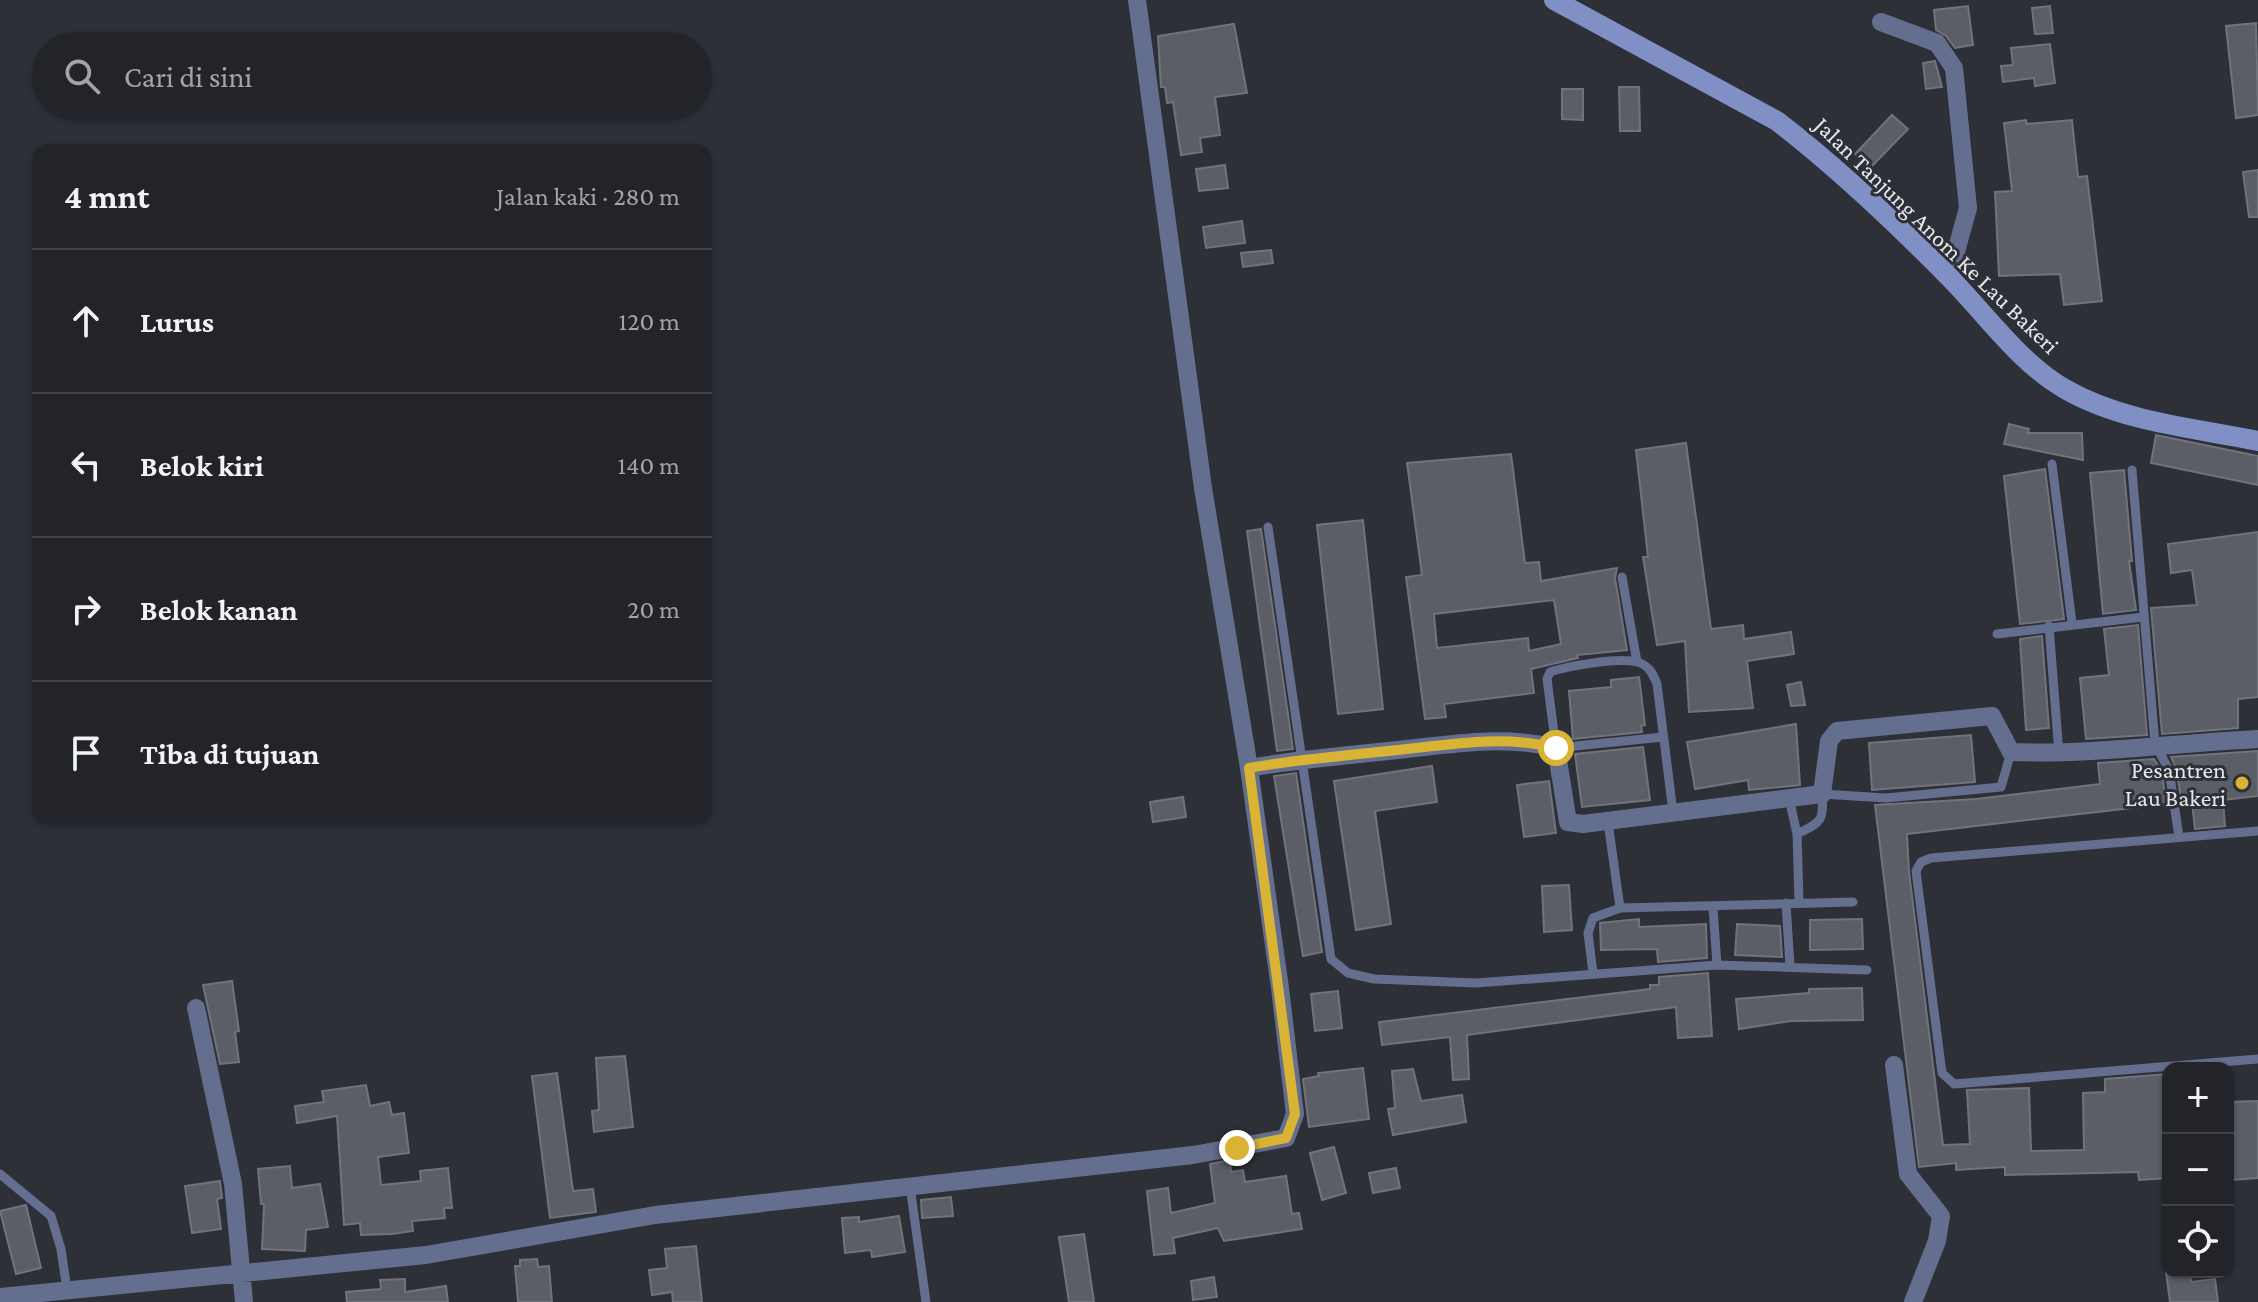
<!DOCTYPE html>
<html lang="id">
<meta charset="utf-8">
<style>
:root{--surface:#222429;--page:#2e3035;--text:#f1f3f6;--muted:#a2a4a8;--line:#3f4146}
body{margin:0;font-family:"Crimson Pro",serif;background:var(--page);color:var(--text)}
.controls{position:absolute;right:24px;bottom:24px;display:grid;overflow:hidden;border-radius:16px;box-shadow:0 2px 6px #0004}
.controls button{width:72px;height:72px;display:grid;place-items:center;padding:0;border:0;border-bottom:2px solid var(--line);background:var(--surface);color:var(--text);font:40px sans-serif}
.stop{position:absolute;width:24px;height:24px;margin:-18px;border:6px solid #d9b334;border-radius:50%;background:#fff}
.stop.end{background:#d9b334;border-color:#fff;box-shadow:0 2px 8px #0008}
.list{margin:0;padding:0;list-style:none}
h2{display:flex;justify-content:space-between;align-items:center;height:104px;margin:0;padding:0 32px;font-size:34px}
h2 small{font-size:26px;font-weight:400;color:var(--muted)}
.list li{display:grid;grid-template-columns:52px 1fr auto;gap:24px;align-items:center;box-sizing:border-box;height:144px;padding:0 32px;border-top:2px solid var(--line)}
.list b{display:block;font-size:30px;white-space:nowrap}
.list em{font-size:26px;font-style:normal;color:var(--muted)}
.icon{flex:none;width:44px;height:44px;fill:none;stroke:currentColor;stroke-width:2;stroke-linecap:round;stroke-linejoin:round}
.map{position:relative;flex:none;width:2258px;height:1302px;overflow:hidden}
.search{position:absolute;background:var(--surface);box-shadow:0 2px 6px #0004;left:32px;top:32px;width:680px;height:88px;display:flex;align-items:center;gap:20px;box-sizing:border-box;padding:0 28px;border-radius:44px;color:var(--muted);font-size:30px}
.panel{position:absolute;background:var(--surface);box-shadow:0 2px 6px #0004;left:32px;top:144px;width:680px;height:680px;border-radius:16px}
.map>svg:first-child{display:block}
.building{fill:#5b5e66;stroke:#71737b;stroke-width:2;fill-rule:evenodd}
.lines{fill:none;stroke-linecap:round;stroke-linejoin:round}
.lane{stroke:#646e8f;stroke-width:9}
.street{stroke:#646e8f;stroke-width:18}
.secondary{stroke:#8090c5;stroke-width:20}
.route{stroke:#d9b334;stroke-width:10}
.poi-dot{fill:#d9b334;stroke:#2d3037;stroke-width:3}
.labels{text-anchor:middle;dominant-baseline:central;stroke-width:6;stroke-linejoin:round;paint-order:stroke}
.street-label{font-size:24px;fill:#e5e7eb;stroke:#2d3037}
.poi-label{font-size:24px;fill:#e5e7eb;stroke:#2d3037;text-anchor:end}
</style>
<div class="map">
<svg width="2258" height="1302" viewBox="0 0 2258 1302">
<rect width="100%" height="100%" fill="#2d3037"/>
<!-- building -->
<path class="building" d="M 1968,6 L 1973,45 L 1955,48 L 1946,36 L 1936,30 L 1934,10 Z
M 2050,6 L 2053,33 L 2035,34 L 2032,8 Z
M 2256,23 L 2258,115 L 2236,118 L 2226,26 Z
M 1234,24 L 1247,93 L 1215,97 L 1220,135 L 1200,138 L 1202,152 L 1181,155 L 1173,102 L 1167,103 L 1165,87 L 1161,87 L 1158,36 Z
M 2050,44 L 2055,83 L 2035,86 L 2034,78 L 2003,82 L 2001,66 L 2013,65 L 2011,48 Z
M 1935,61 L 1942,87 L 1926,89 L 1923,63 Z
M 1619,87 L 1639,87 L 1640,131 L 1620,131 Z
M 1562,89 L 1583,89 L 1583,120 L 1562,119 Z
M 1892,115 L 1908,129 L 1870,168 L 1855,154 Z
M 2026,120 L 2027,124 L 2072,120 L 2078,177 L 2087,176 L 2102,301 L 2064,305 L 2060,274 L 1999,276 L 1995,192 L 2012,191 L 2004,123 Z
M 1225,165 L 1228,188 L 1199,191 L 1196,169 Z
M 2258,170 L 2258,217 L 2249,217 L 2243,172 Z
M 1242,221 L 1245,243 L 1206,248 L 1203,227 Z
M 1271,250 L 1273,263 L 1243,267 L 1241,253 Z
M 2009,424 L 2029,429 L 2028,433 L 2082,433 L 2083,460 L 2004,444 Z
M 2156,435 L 2258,456 L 2258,485 L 2151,463 Z
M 1686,443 L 1711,629 L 1743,625 L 1744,639 L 1791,632 L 1794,654 L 1747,661 L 1753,708 L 1689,712 L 1685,641 L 1657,645 L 1643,557 L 1648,557 L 1636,450 Z
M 1511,454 L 1525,563 L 1539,562 L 1541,581 L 1617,568 L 1615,578 L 1627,650 L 1577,655 L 1578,658 L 1531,669 L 1534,693 L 1444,704 L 1446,717 L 1425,719 L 1406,577 L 1422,575 L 1407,463 ZM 1554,600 L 1561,644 L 1529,651 L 1528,638 L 1437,648 L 1434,614 Z
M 2045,469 L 2064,619 L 2020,624 L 2004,476 Z
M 2124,470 L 2132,561 L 2129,561 L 2136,610 L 2103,614 L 2090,473 Z
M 1363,520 L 1383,709 L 1338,714 L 1317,525 Z
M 1261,529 L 1293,749 L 1277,751 L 1247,531 Z
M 2258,532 L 2258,697 L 2238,699 L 2238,728 L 2162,734 L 2151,608 L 2197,605 L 2192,570 L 2171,573 L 2168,544 Z
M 2138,625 L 2147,735 L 2086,739 L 2080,678 L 2109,675 L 2104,629 Z
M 2042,636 L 2049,728 L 2026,730 L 2020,639 Z
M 1639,677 L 1645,725 L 1641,726 L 1642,732 L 1573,739 L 1569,691 L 1611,687 L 1611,680 Z
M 1801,682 L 1805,705 L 1791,706 L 1787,685 Z
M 1796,724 L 1800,785 L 1749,790 L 1748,780 L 1695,789 L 1687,742 Z
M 1971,735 L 1975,782 L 1872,790 L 1869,743 Z
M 1643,747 L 1650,800 L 1582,807 L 1575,754 Z
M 2258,751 L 2258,796 L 2223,800 L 2225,826 L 2195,829 L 2192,803 L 2182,804 L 2176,768 L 2171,757 Z
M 2154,759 L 2162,772 L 2166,804 L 1907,834 L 1909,872 L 1943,1145 L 1970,1144 L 1967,1090 L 2029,1088 L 2031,1151 L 2084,1150 L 2083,1093 L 2105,1092 L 2105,1079 L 2167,1074 L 2168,1178 L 2139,1180 L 2138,1172 L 2005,1175 L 2005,1167 L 1956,1170 L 1956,1163 L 1919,1167 L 1875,805 L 1976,799 L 2100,784 L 2098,763 Z
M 1432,766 L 1437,802 L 1375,811 L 1391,924 L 1356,930 L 1334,781 Z
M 1296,773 L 1322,952 L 1303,956 L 1274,776 Z
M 1549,781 L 1556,833 L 1524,837 L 1517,785 Z
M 1183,797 L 1186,817 L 1153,822 L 1150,802 Z
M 1569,885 L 1572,930 L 1544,932 L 1542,886 Z
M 1639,919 L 1639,927 L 1706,924 L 1707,958 L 1658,962 L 1657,949 L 1601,950 L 1600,923 Z
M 1862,919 L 1863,949 L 1810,950 L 1810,920 Z
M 1737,924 L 1780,926 L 1782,957 L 1735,955 Z
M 1708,973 L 1712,1036 L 1678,1038 L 1676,1007 L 1467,1035 L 1469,1079 L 1453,1080 L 1450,1037 L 1382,1045 L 1379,1022 L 1650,989 L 1650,985 L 1659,985 L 1659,977 Z
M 232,981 L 239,1031 L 235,1032 L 239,1062 L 220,1064 L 203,985 Z
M 1862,988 L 1863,1020 L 1791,1021 L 1739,1029 L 1736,999 L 1809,993 L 1809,989 Z
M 1338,991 L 1342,1028 L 1315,1031 L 1311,994 Z
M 625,1056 L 633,1127 L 594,1132 L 592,1111 L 599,1110 L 596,1058 Z
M 1363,1068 L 1369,1119 L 1309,1127 L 1303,1079 L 1319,1076 L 1318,1073 Z
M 1413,1069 L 1421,1101 L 1462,1095 L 1466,1122 L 1393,1135 L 1388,1109 L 1395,1108 L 1392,1071 Z
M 557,1073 L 573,1191 L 593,1189 L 596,1212 L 550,1218 L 532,1076 Z
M 366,1085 L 370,1106 L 389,1102 L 392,1115 L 404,1113 L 409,1153 L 378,1157 L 381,1185 L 421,1181 L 420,1171 L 448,1168 L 452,1208 L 444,1208 L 445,1218 L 412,1221 L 413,1231 L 392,1234 L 361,1235 L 360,1223 L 344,1225 L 337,1116 L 297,1123 L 295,1106 L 324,1102 L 322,1091 Z
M 2258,1101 L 2258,1178 L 2232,1180 L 2232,1175 L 2228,1176 L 2228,1102 Z
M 1334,1147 L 1346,1193 L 1322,1200 L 1310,1153 Z
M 1230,1160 L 1231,1172 L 1243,1170 L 1245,1182 L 1286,1176 L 1292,1214 L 1299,1213 L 1302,1229 L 1224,1241 L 1218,1228 L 1173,1238 L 1175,1253 L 1154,1255 L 1147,1191 L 1168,1188 L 1171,1213 L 1215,1203 L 1210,1164 Z
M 290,1166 L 292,1188 L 320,1184 L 328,1227 L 306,1230 L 305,1251 L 262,1249 L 264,1204 L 261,1204 L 258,1169 Z
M 1396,1168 L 1400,1188 L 1373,1193 L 1369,1173 Z
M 220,1181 L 222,1198 L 217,1199 L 221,1229 L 192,1233 L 185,1186 Z
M 951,1197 L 953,1216 L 922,1218 L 921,1200 Z
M 26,1205 L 41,1268 L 16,1274 L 0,1211 Z
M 899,1216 L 905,1252 L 872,1257 L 871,1250 L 845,1253 L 842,1218 L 859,1217 L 859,1222 Z
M 1084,1234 L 1094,1302 L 1069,1302 L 1059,1237 Z
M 696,1246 L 702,1302 L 673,1302 L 672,1292 L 652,1295 L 649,1270 L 667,1268 L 665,1249 Z
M 537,1259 L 538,1267 L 549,1266 L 552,1302 L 518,1302 L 515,1266 L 520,1266 L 520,1260 Z
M 2166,1272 L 2190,1272 L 2191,1282 L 2215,1279 L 2218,1302 L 2170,1302 Z
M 1214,1277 L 1217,1297 L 1193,1300 L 1191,1281 Z
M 405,1279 L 405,1292 L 446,1286 L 448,1302 L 347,1302 L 346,1292 L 381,1289 L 380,1280 Z"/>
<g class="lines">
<!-- lane -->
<path class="lane" d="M 2052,464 L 2072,623
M 2132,470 L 2155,744 L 2169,770 L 2179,837
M 1268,527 L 1331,959 L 1348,973 L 1374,979 L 1476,983 L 1717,965 L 1867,970
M 1622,577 L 1637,662
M 2049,626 L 2059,754
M 1997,634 L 2143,617
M 1663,737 L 1556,748 L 1547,679 L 1550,672 C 1568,666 1619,657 1637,662 C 1649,665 1653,674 1657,684 L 1673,812
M 1789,798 L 1797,834 L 1799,901
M 1608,822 L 1620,908
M 2258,831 L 1931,858 L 1921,862 L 1916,871 L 1942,1073 L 1954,1084 L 2258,1059
M 1797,834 C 1821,822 1824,822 1822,794 L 1886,798 L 2001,787 L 2011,752
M 1786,903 L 1790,966
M 1713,908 L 1717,965
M 1593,973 L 1588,933 L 1593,918 L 1620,908 L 1853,902
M 0,1174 L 51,1216 L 61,1249 L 67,1290
M 910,1186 L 926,1302"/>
<!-- street -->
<path class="street" d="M 1881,22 L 1937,43 L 1954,68 L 1968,208 L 1949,277
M 1249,768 C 1292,760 1334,757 1378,752 C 1437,747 1497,733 1556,748 L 1568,822 L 1583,824 L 1822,794 L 1829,741 L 1837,731 L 1992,716 L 2011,752 C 2093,755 2176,743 2258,739
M 196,1008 L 233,1184 L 244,1302
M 1894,1065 L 1908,1174 L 1941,1216 L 1937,1241 L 1913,1302
M 0,1297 L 426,1255 L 655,1215 L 1193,1155 L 1286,1138 L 1295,1114 L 1280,988 L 1249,768 L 1203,488 L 1137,0"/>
<!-- secondary -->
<path class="secondary" d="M 1554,0 L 1777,121 C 1837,167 1899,226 1952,280 C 1987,316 2021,364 2065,389 C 2122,422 2195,428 2258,441"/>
</g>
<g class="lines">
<!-- route -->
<path class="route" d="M 1237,1148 L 1286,1138 L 1295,1114 L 1249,768 C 1292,760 1334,757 1378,752 C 1437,747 1497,733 1556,748"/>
</g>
<!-- markers -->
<circle class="poi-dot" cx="2242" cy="783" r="8"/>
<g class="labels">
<!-- street labels -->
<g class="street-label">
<text transform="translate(1937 235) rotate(44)">Jalan Tanjung Anom Ke Lau Bakeri</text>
</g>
<!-- poi labels -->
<g class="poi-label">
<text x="2226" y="769">Pesantren<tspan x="2226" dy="28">Lau Bakeri</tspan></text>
</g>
</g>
</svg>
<div class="controls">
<button>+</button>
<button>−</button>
<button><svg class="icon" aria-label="locate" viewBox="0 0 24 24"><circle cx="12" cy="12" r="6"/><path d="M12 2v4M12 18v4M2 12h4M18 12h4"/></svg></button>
</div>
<div class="stop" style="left:1556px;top:748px"></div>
<div class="stop end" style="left:1237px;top:1148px"></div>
<div class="search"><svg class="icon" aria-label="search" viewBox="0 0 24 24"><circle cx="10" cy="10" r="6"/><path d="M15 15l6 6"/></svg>Cari di sini</div>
<section class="panel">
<h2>4 mnt<small>Jalan kaki · 280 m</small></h2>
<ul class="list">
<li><svg class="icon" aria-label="ahead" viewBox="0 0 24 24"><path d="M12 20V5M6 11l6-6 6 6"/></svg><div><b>Lurus</b></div><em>120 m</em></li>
<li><svg class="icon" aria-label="left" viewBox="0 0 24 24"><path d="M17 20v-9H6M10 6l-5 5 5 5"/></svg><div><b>Belok kiri</b></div><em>140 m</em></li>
<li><svg class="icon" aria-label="right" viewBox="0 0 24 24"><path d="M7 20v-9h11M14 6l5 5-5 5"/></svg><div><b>Belok kanan</b></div><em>20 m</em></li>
<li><svg class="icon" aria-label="arrive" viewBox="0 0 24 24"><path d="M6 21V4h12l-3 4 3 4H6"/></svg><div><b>Tiba di tujuan</b></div></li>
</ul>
</section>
</div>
